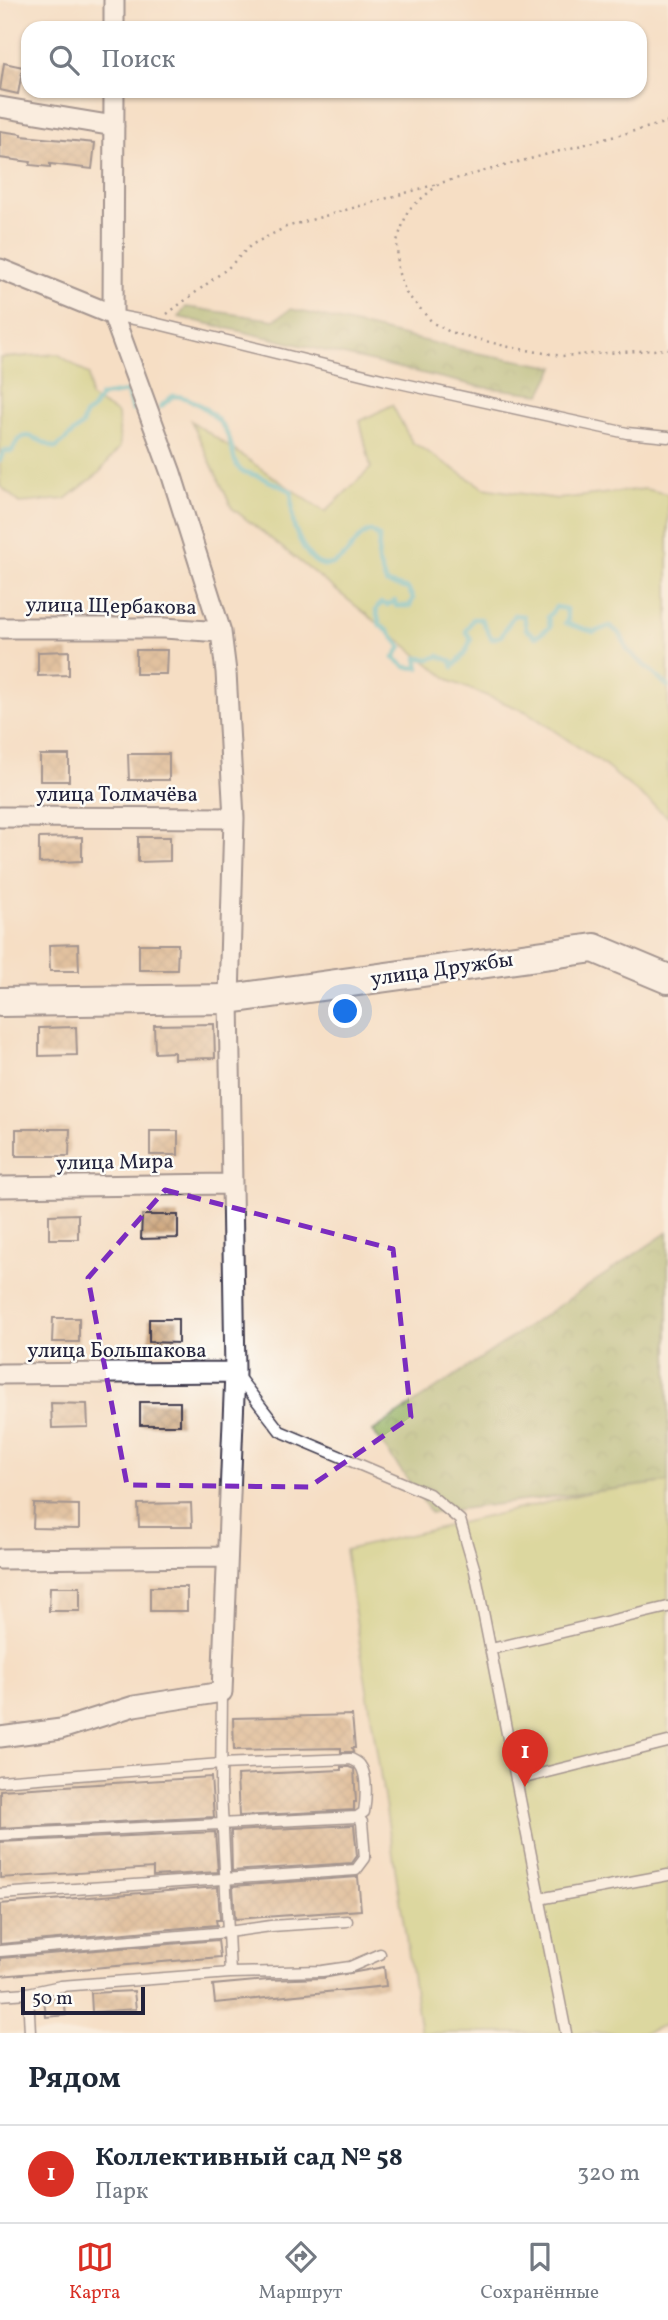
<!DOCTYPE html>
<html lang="ru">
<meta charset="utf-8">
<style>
:root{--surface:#fff;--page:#f2f2f3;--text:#1f2937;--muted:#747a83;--line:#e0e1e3;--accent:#d93025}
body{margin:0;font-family:Vollkorn,serif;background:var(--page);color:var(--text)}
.scale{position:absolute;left:21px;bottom:18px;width:124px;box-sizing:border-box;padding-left:7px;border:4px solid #22223b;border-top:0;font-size:19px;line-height:24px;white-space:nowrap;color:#22223b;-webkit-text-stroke:5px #fdfcf7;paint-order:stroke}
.you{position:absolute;left:346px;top:1012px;width:24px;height:24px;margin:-18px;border:5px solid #fff;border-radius:50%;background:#1a73e8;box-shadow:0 0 0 10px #1a73e833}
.badge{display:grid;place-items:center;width:46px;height:46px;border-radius:50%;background:var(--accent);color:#fff;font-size:23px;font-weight:700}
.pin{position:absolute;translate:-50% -58px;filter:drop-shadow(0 2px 4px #0008)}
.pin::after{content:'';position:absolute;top:37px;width:24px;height:21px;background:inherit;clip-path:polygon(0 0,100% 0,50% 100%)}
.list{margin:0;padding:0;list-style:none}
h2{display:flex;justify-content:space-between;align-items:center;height:91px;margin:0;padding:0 28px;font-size:30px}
h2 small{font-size:23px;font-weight:400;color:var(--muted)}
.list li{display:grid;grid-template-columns:46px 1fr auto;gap:21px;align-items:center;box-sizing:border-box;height:98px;padding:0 28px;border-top:2px solid var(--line)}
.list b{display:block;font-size:26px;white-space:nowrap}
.list p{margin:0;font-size:23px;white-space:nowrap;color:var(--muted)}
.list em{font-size:23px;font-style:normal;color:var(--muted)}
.icon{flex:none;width:38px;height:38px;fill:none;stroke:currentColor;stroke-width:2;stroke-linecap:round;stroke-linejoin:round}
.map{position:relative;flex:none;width:668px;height:2033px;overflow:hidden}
.search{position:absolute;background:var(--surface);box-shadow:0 2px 5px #0004;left:21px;right:21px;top:21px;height:77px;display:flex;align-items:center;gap:18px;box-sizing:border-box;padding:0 24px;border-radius:21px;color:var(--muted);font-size:26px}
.sheet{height:189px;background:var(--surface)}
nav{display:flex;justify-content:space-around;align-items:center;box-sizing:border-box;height:98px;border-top:2px solid var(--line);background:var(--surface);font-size:19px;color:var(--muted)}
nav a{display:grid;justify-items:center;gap:4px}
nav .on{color:var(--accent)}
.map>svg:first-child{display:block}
.green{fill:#bdce71;stroke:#707856;stroke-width:2}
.forest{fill:url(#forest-crowns);stroke:#5c6a4f;stroke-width:2}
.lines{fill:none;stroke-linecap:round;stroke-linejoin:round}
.stream{stroke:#4ebbc6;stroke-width:5}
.building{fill:url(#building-cross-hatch)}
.lane-casing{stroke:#423e50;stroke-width:13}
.street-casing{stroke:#423e50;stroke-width:23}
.secondary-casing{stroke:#423e50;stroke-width:32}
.path{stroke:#423e50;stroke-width:2.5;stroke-dasharray:2 5;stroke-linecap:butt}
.lane{stroke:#fff;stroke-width:10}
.street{stroke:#fff;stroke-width:19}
.secondary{stroke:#fff;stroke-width:28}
.marked{fill:none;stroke:#7b2cbf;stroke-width:5;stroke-dasharray:14 9;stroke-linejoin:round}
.labels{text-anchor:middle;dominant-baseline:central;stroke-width:5;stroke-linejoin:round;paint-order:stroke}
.street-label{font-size:21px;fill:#22223b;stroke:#fdfcf7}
</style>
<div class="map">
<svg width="668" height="2033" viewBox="0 0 668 2033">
<defs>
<pattern id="forest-crowns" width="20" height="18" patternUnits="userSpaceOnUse" patternTransform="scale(1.75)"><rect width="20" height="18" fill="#96b163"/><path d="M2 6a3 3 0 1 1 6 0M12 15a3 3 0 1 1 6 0" fill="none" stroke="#7a9053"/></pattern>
<pattern id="building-cross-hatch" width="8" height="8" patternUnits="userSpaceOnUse" patternTransform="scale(1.75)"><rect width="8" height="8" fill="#c99e71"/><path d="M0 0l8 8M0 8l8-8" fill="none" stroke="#a3805e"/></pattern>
</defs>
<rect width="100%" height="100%" fill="#fdfcf7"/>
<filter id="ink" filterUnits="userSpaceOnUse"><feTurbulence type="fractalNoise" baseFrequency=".0143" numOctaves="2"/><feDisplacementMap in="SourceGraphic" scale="14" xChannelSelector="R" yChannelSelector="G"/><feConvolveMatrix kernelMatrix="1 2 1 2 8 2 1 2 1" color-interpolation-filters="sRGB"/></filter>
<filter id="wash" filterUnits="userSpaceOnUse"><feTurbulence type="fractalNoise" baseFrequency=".00686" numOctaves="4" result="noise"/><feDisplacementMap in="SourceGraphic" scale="28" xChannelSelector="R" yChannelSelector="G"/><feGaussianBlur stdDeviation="1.57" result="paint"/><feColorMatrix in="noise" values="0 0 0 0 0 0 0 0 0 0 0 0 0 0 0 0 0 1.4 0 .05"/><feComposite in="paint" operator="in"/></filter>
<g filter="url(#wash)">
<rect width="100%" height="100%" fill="#f5dec4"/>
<!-- green -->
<path class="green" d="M 58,354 L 89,375 L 90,397 L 118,414 L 120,447 L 99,473 L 66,499 L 20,503 L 0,486 L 0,358 Z
M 392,405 L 412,442 L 484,488 L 558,499 L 645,489 L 668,494 L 668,817 L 600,762 L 527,712 L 452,682 L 232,508 L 191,421 L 325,512 L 371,468 L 360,421 Z
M 668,1474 L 668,2024 L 643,2033 L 421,2033 L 345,1550 Z"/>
<!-- forest -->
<path class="forest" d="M 186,307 L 274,320 L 291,309 L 471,352 L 555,367 L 541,394 L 481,387 L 179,317 Z
M 668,1232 L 668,1482 L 431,1513 L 373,1431 Z"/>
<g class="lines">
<!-- stream -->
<path class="stream" d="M 160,407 L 173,396 C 193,396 219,416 227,434 C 234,447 231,460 241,471 L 258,476 L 291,491 C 293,503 291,519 295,529 C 304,552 319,580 344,556 C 354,547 358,535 371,531 L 379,537 L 378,561 L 386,583 L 408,589 L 413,598 L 410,606 L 396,606 L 395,601 L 387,605 L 381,603 L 376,610 L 380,625 L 389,632 L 401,647 L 394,658 L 406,667 L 419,668 L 417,658 L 430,659 L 439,656 L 451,661 L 453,667 L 465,653 L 471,639 L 466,631 L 473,619 L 481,619 L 492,639 L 501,636 L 514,615 L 524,616 L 526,629 L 536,637 L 550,627 L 548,617 L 556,607 L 566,609 L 568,619 L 565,623 L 594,632 L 610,626 L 621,635 L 628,651 L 668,686
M 0,460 L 4,451 L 12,451 C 24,424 36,441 56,448 L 82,425 L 85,415 L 91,411 L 101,396 L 127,392 L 132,410"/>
</g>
<g id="blocks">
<!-- building -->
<path class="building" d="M 4,63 L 23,67 L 18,94 L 0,90 Z
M 0,131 L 22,134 L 22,136 L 95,143 L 92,169 L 50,164 L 50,167 L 30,165 L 31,162 L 0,158 Z
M 136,650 L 167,650 L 166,674 L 136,674 Z
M 69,651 L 69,675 L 38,676 L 38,652 Z
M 128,754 L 169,754 L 169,780 L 129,780 Z
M 40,755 L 69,755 L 69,781 L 40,781 Z
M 82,837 L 82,861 L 39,863 L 39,838 Z
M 138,837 L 170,837 L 170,861 L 138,862 Z
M 78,944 L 79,971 L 50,971 L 49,945 Z
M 139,944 L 178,944 L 177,970 L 139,970 Z
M 214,1024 L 215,1058 L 174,1059 L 174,1052 L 155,1053 L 154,1025 Z
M 76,1027 L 77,1055 L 39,1056 L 39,1028 Z
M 16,1129 L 70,1129 L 69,1156 L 16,1156 Z
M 150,1131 L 178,1131 L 178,1155 L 150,1155 Z
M 78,1214 L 78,1239 L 49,1239 L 49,1215 Z
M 142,1215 L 178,1215 L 178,1238 L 141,1239 Z
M 53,1318 L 79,1318 L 79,1342 L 52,1342 Z
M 149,1319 L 178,1319 L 178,1343 L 149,1342 Z
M 140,1402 L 180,1402 L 180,1425 L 140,1425 Z
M 51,1403 L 87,1404 L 88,1427 L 52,1428 Z
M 191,1503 L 192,1527 L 139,1527 L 138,1504 Z
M 34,1504 L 79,1505 L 79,1529 L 33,1528 Z
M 50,1587 L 80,1587 L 80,1611 L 49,1611 Z
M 150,1587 L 187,1587 L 187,1611 L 150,1611 Z
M 352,1715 L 355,1748 L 352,1748 L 353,1752 L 341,1752 L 341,1748 L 234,1750 L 233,1718 Z
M 341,1767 L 349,1767 L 354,1769 L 356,1802 L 354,1802 L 354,1810 L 239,1816 L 237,1775 L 341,1770 Z
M 211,1777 L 214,1817 L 0,1828 L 0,1790 Z
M 354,1825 L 357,1856 L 352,1863 L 232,1871 L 231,1831 Z
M 215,1832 L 218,1872 L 153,1876 L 153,1868 L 0,1878 L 0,1842 Z
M 358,1877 L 361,1910 L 235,1919 L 233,1886 Z
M 218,1887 L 220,1920 L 216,1920 L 217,1925 L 0,1944 L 0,1904 Z
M 218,1940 L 220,1957 L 0,1976 L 0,1958 Z
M 384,1967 L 386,1986 L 215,2003 L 213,1985 L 268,1980 L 323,1978 Z
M 134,1991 L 136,2009 L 92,2012 L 91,1993 Z
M 64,1997 L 66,2015 L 46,2017 L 44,1999 Z"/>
</g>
</g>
<g filter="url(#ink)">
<use href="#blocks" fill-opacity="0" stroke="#423e50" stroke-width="2"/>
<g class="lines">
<defs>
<path id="lane" d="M 113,315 L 150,322 L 386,380 L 627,433 L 668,437
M 236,1374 L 280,1431 L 429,1494 L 460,1520 L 475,1571 L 566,2033
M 491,1649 L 668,1607
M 222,1692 L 221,1789 L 230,1973
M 516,1780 L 668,1742
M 0,1781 L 221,1764 L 351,1759 C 353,1760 359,1763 360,1765 C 368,1775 366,1801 364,1812 L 357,1817 L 0,1835
M 0,1894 L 356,1870 L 365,1858 L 362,1822 L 357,1817
M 539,1899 L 668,1875
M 0,1951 L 228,1932 L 271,1926 L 347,1921
M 28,1993 L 30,2033
M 0,1995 L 28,1993 L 61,1986 L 230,1973 L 322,1971 L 350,1967 L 380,1954"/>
<path id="street" d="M 114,0 L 114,28
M 0,107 L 114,126
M 0,269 L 113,315
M 0,628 L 164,628 L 221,632
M 0,817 L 234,818
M 0,1187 L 230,1184
M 0,1374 L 235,1372
M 0,1559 L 227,1557
M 0,1737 L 61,1729 L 134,1706 L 222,1692 L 235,1372 L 229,999 L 234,818 L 226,672 L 221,632 L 171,473 L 113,315 L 114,91"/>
<path id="secondary" d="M 0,1002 L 229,999 L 594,948 L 668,979"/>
</defs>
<!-- lane casing -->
<use href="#lane" class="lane-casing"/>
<!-- street casing -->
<use href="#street" class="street-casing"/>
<!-- secondary casing -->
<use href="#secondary" class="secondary-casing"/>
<!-- path -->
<path class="path" d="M 668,122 L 440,183 L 408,210 L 397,241 L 398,271 L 406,293 L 433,323 L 450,332 L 509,347 L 562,356 L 668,349
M 167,314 L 228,268 L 251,245 L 286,227 L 437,184"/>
<!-- lane -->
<use href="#lane" class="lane"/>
<!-- street -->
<use href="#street" class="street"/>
<!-- secondary -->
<use href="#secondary" class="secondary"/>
</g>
</g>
<!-- marked area -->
<path d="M0 0H668V2033H0ZM 165,1190 L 393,1249 L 411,1417 L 309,1487 L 127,1485 L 88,1278 Z" fill="#f5dec4" fill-opacity=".55" fill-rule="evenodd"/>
<path class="marked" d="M 165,1190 L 393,1249 L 411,1417 L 309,1487 L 127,1485 L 88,1278 Z"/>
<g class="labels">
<!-- street labels -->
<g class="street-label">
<text transform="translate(111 607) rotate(1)">улица Щербакова</text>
<text x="117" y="795">улица Толмачёва</text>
<text transform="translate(442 970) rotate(-8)">улица Дружбы</text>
<text transform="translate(115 1163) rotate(-1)">улица Мира</text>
<text x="117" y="1351">улица Большакова</text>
</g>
</g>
</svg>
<div class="scale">50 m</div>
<div class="you"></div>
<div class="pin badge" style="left:525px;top:1787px">1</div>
<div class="search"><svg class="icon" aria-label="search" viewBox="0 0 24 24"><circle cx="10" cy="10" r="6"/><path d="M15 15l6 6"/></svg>Поиск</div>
</div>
<section class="sheet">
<h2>Рядом<small></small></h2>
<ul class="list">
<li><span class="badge">1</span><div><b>Коллективный сад № 58</b><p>Парк</p></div><em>320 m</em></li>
</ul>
</section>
<nav>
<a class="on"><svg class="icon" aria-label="map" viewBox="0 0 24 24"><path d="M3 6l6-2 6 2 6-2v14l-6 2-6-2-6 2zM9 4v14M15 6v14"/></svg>Карта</a>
<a><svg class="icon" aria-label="directions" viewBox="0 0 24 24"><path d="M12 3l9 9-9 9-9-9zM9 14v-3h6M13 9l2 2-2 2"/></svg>Маршрут</a>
<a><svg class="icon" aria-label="saved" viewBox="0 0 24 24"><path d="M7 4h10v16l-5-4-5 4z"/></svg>Сохранённые</a>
</nav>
